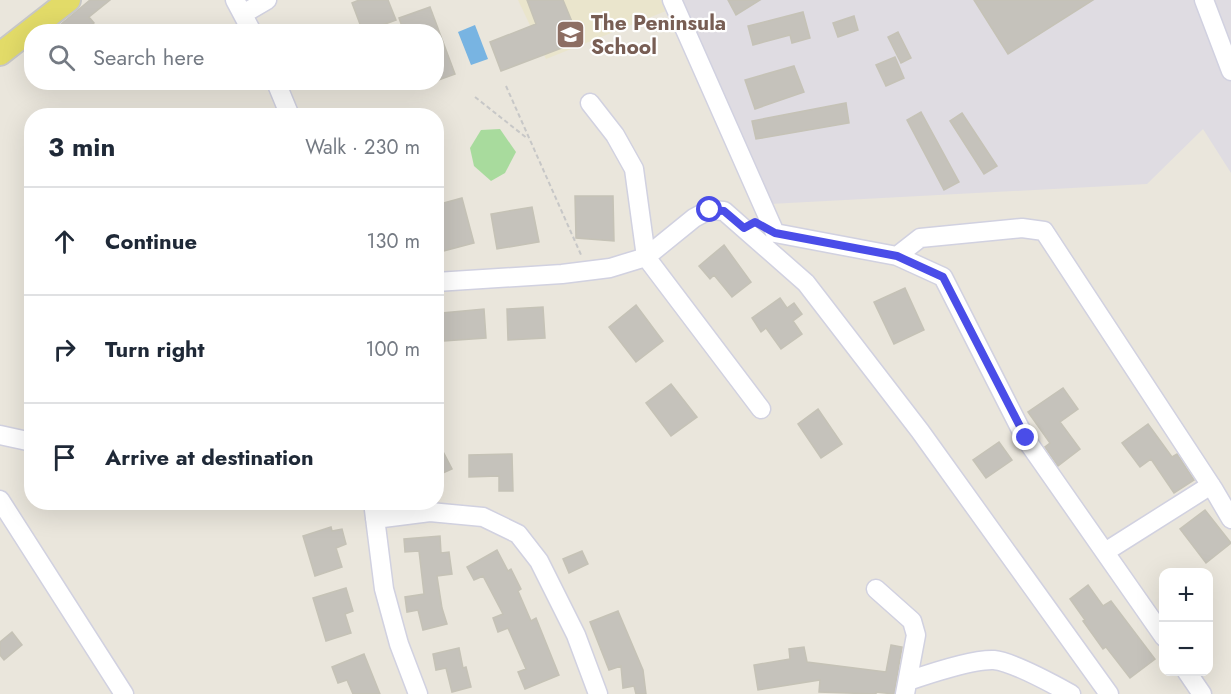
<!DOCTYPE html>
<meta charset="utf-8">
<style>
:root{--surface:#fff;--page:#f6f6f7;--text:#1f2937;--muted:#747a83;--line:#e0e1e3}
body{margin:0;font-family:Jost,sans-serif;background:var(--page);color:var(--text)}
.controls{position:absolute;right:18px;bottom:18px;display:grid;overflow:hidden;border-radius:12px;box-shadow:0 6px 24px #0002}
.controls button{width:54px;height:54px;display:grid;place-items:center;padding:0;border:0;border-bottom:2px solid var(--line);background:var(--surface);color:var(--text);font:30px sans-serif}
.stop{position:absolute;width:18px;height:18px;margin:-14px;border:4px solid #4a4de8;border-radius:50%;background:#fff}
.stop.end{background:#4a4de8;border-color:#fff;box-shadow:0 2px 6px #0008}
.list{margin:0;padding:0;list-style:none}
h2{display:flex;justify-content:space-between;align-items:center;height:78px;margin:0;padding:0 24px;font-size:26px}
h2 small{font-size:20px;font-weight:400;color:var(--muted)}
.list li{display:grid;grid-template-columns:39px 1fr auto;gap:18px;align-items:center;box-sizing:border-box;height:108px;padding:0 24px;border-top:2px solid var(--line)}
.list b{display:block;font-size:22px;white-space:nowrap}
.list em{font-size:20px;font-style:normal;color:var(--muted)}
.icon{flex:none;width:33px;height:33px;fill:none;stroke:currentColor;stroke-width:2;stroke-linecap:round;stroke-linejoin:round}
.map{position:relative;flex:none;width:1231px;height:694px;overflow:hidden}
.search{position:absolute;background:var(--surface);box-shadow:0 6px 24px #0002;left:24px;top:24px;width:420px;height:66px;display:flex;align-items:center;gap:15px;box-sizing:border-box;padding:0 21px;border-radius:24px;color:var(--muted);font-size:22px}
.panel{position:absolute;background:var(--surface);box-shadow:0 6px 24px #0002;left:24px;top:108px;width:420px;height:402px;border-radius:24px}
.map>svg:first-child{display:block}
.industrial{fill:#dfdce2}
.education{fill:#eae5cc}
.green{fill:#a8db9d}
.water{fill:#78b4e2}
.building{fill:#c5c2bb;stroke:#c5c2b6;stroke-width:1.5}
.lines{fill:none;stroke-linecap:round;stroke-linejoin:round}
.minor-casing{stroke:#d1d1e0;stroke-width:21}
.major-casing{stroke:#c7c7c7;stroke-width:26}
.path{stroke:#c7c7c7;stroke-width:2;stroke-dasharray:4.5 3;stroke-linecap:butt}
.minor{stroke:#fff;stroke-width:18}
.major{stroke:#e2db68;stroke-width:22}
.route{stroke:#4a4de8;stroke-width:8}
.labels{text-anchor:middle;dominant-baseline:central;stroke-width:4.5;stroke-linejoin:round;paint-order:stroke}
.education-label{font-size:21px;font-weight:bold;fill:#785e54;stroke:#fff;text-anchor:start}
</style>
<div class="map">
<svg width="1231" height="694" viewBox="0 0 1231 694">
<rect width="100%" height="100%" fill="#eae6dc"/>
<!-- industrial -->
<path class="industrial" d="M 682,0 L 1231,0 L 1231,173 L 1203,129 L 1147,184 L 770,204 Z"/>
<!-- education -->
<path class="education" d="M 518,0 L 661,0 L 666,11 L 546,59 Z"/>
<!-- green -->
<path class="green" d="M 500,129 L 516,152 L 505,173 L 491,181 L 474,166 L 470,148 L 481,130 Z"/>
<!-- water -->
<path class="water" d="M 475,25 L 488,59 L 471,65 L 458,32 Z"/>
<!-- building -->
<path class="building" d="M 90,0 L 110,0 L 89,17 L 94,23 L 84,32 L 66,32 L 60,25 Z
M 359,0 L 388,0 L 396,20 L 363,32 L 352,3 Z
M 527,0 L 563,0 L 580,41 L 501,71 L 490,42 L 536,24 Z
M 728,0 L 760,0 L 736,15 Z
M 974,0 L 1093,0 L 1008,54 Z
M 430,7 L 455,74 L 436,81 L 436,32 L 404,32 L 399,18 Z
M 803,12 L 810,38 L 792,43 L 790,35 L 753,45 L 748,26 Z
M 854,16 L 858,30 L 838,37 L 833,23 Z
M 898,32 L 911,58 L 901,63 L 888,37 Z
M 895,57 L 904,78 L 886,86 L 876,65 Z
M 794,66 L 804,92 L 755,109 L 745,80 Z
M 846,103 L 849,123 L 756,139 L 752,121 Z
M 921,112 L 959,182 L 944,190 L 907,120 Z
M 962,113 L 997,166 L 984,174 L 950,121 Z
M 575,196 L 613,196 L 614,241 L 576,238 Z
M 462,198 L 474,243 L 436,253 L 436,205 Z
M 532,207 L 539,242 L 497,249 L 491,214 Z
M 724,245 L 751,282 L 732,297 L 714,275 L 710,279 L 699,266 Z
M 905,288 L 924,330 L 894,344 L 874,302 Z
M 780,298 L 787,308 L 794,303 L 802,314 L 793,321 L 802,334 L 781,349 L 766,328 L 761,332 L 752,318 Z
M 636,305 L 663,341 L 636,362 L 609,327 Z
M 543,307 L 545,338 L 508,340 L 507,309 Z
M 484,309 L 486,338 L 444,341 L 442,313 Z
M 671,384 L 697,417 L 671,436 L 646,403 Z
M 1063,388 L 1078,409 L 1060,422 L 1080,449 L 1058,466 L 1045,447 L 1050,443 L 1028,412 Z
M 818,409 L 842,444 L 821,458 L 798,424 Z
M 1148,424 L 1172,457 L 1177,454 L 1194,480 L 1174,493 L 1151,459 L 1140,467 L 1122,443 Z
M 436,438 L 452,469 L 436,476 Z
M 999,442 L 1012,460 L 986,478 L 973,460 Z
M 512,454 L 513,491 L 499,491 L 499,476 L 469,477 L 469,455 Z
M 1205,510 L 1231,543 L 1206,563 L 1180,529 Z
M 331,527 L 332,531 L 342,529 L 346,544 L 336,548 L 342,567 L 315,576 L 303,536 Z
M 440,536 L 441,553 L 449,552 L 452,574 L 437,576 L 442,608 L 447,624 L 423,630 L 418,610 L 407,612 L 405,597 L 424,594 L 419,551 L 405,552 L 404,539 Z
M 497,550 L 508,571 L 511,569 L 521,589 L 518,591 L 531,621 L 536,618 L 559,675 L 525,689 L 518,672 L 526,669 L 508,628 L 498,632 L 493,618 L 503,614 L 483,576 L 474,580 L 467,567 Z
M 582,551 L 588,564 L 569,573 L 563,559 Z
M 1088,585 L 1103,606 L 1111,601 L 1155,659 L 1130,678 L 1106,647 L 1103,649 L 1083,621 L 1085,620 L 1070,599 Z
M 346,588 L 353,611 L 345,614 L 351,633 L 326,641 L 313,598 Z
M 618,611 L 643,670 L 646,694 L 636,694 L 634,686 L 623,688 L 621,666 L 609,670 L 590,622 Z
M 12,632 L 22,645 L 4,660 L 0,655 L 0,642 Z
M 891,645 L 902,647 L 894,694 L 876,692 L 876,694 L 819,692 L 820,680 L 758,690 L 754,665 L 790,659 L 789,649 L 804,647 L 807,662 L 886,672 Z
M 459,648 L 463,668 L 466,667 L 471,687 L 452,692 L 446,668 L 436,670 L 433,654 Z
M 364,654 L 380,694 L 353,694 L 347,680 L 338,683 L 332,667 Z"/>
<g class="lines">
<defs>
<path id="minor" d="M 235,0 L 252,32
M 672,0 L 775,233 L 897,256 L 943,277 L 1025,438 L 1164,637
M 1204,0 L 1231,71
M 243,14 L 267,0
M 276,82 L 290,116
M 590,103 L 615,135 L 634,169 L 646,257 L 761,409
M 897,256 L 920,238 L 1022,228 L 1044,231 L 1214,490 L 1231,519
M 436,282 L 562,274 L 610,268 L 646,257 L 694,218 L 709,210 L 724,211 L 806,283 L 920,431 L 1109,694
M 0,435 L 32,442
M 0,500 L 124,694
M 373,502 L 384,589 L 399,644 L 418,694
M 375,519 L 430,512 L 483,517 L 518,534 L 539,561 L 576,635 L 598,694
M 1105,552 L 1211,485
M 876,589 L 912,621 L 916,635 L 905,694
M 1187,672 L 1202,694
M 908,681 C 928,674 974,659 994,660 C 1013,662 1053,684 1071,694"/>
<path id="major" d="M 0,54 L 69,0"/>
</defs>
<!-- minor casing -->
<use href="#minor" class="minor-casing"/>
<!-- major casing -->
<use href="#major" class="major-casing"/>
<!-- path -->
<path class="path" d="M 506,86 L 582,257
M 475,97 L 528,139"/>
<!-- minor -->
<use href="#minor" class="minor"/>
<!-- major -->
<use href="#major" class="major"/>
</g>
<g class="lines">
<!-- route -->
<path class="route" d="M 710,210 L 724,211 L 744,228 L 755,222 L 775,233 L 897,256 L 943,277 L 1026,438"/>
</g>
<!-- icons -->
<defs>
<symbol id="school-square" viewBox="-11 -11 22 22"><rect x="-9" y="-9" width="18" height="18" rx="4" fill="#8d6e63" stroke="#fff"/><path d="M0-5L7-2L0 1L-7-2ZM-4 1L0 2.5L4 1V4Q0 6-4 4Z" fill="#fff"/></symbol>
</defs>
<g fill-rule="evenodd">
<use href="#school-square" x="554" y="18" width="33" height="33"/>
</g>
<g class="labels">
<!-- education labels -->
<g class="education-label">
<text x="591" y="23">The Peninsula<tspan x="591" dy="24">School</tspan></text>
</g>
</g>
</svg>
<div class="controls">
<button>+</button>
<button>−</button>
</div>
<div class="stop" style="left:710px;top:210px"></div>
<div class="stop end" style="left:1026px;top:438px"></div>
<div class="search"><svg class="icon" aria-label="search" viewBox="0 0 24 24"><circle cx="10" cy="10" r="6"/><path d="M15 15l6 6"/></svg>Search here</div>
<section class="panel">
<h2>3 min<small>Walk · 230 m</small></h2>
<ul class="list">
<li><svg class="icon" aria-label="ahead" viewBox="0 0 24 24"><path d="M12 20V5M6 11l6-6 6 6"/></svg><div><b>Continue</b></div><em>130 m</em></li>
<li><svg class="icon" aria-label="right" viewBox="0 0 24 24"><path d="M7 20v-9h11M14 6l5 5-5 5"/></svg><div><b>Turn right</b></div><em>100 m</em></li>
<li><svg class="icon" aria-label="arrive" viewBox="0 0 24 24"><path d="M6 21V4h12l-3 4 3 4H6"/></svg><div><b>Arrive at destination</b></div></li>
</ul>
</section>
</div>
